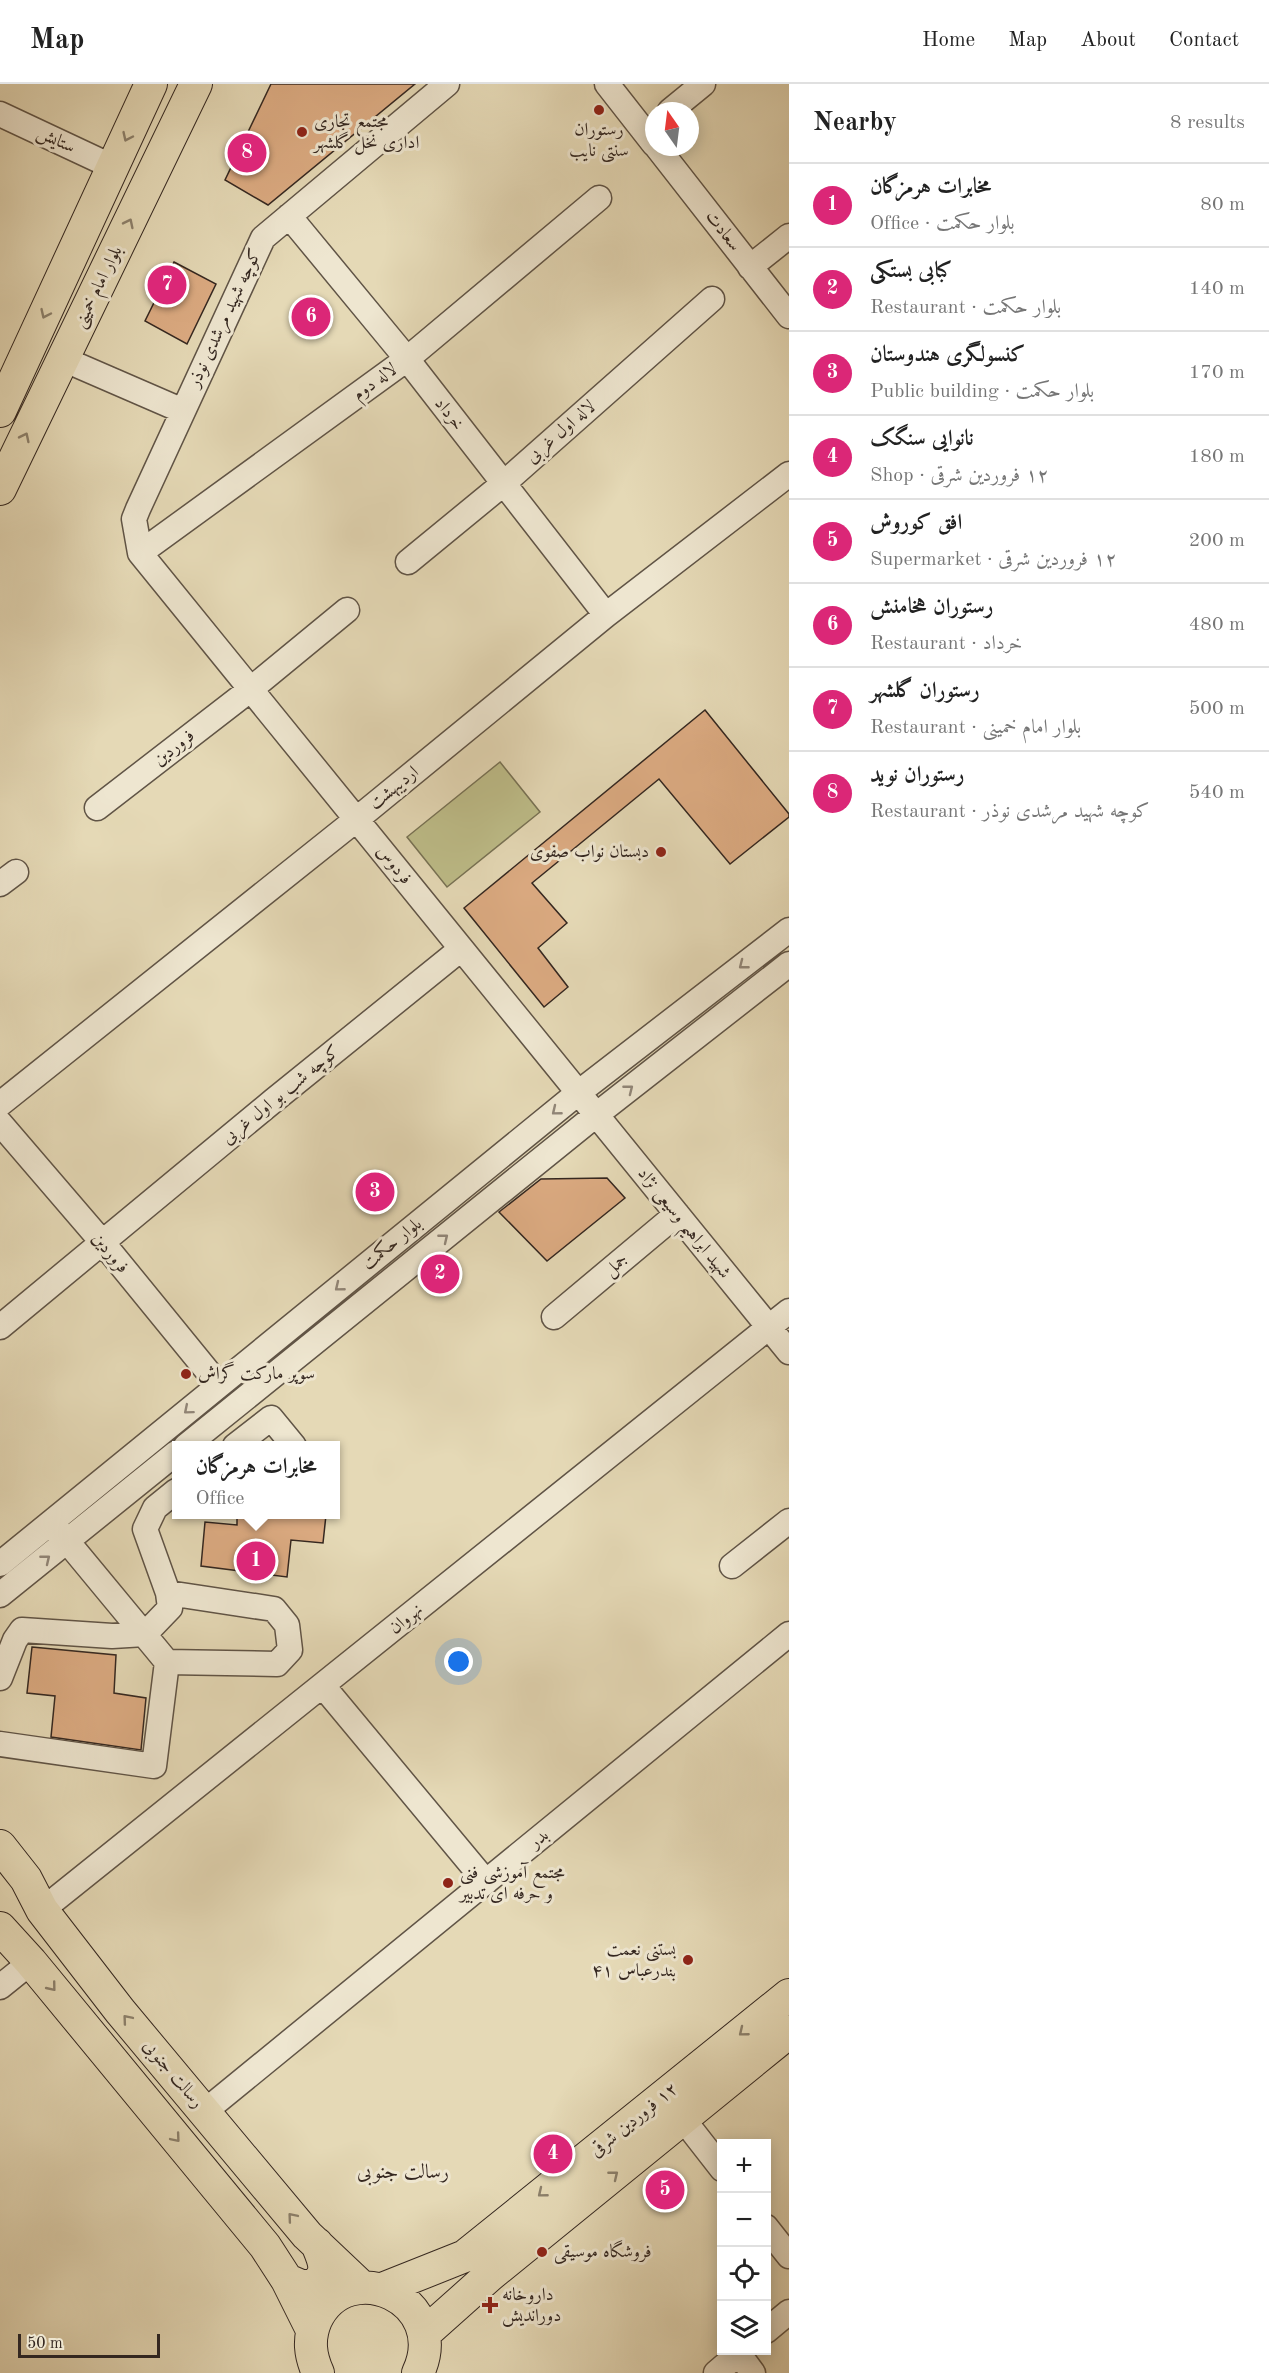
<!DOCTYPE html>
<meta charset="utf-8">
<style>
:root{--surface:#fff;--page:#f6f6f6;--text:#222;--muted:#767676;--line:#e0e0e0;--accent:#db2777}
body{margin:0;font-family:"Old Standard TT",Amiri,serif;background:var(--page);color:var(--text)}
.controls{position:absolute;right:18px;bottom:18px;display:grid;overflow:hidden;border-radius:0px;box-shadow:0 3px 15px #0003}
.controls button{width:54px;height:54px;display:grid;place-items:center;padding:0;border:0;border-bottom:2px solid var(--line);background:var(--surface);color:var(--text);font:30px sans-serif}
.compass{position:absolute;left:645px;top:18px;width:54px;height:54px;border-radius:50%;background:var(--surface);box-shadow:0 3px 15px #0003;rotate:346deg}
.scale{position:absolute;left:18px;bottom:15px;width:142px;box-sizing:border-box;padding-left:6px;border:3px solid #342720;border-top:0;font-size:16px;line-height:21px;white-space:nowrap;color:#342720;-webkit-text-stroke:4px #eee6d0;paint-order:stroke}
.you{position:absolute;left:459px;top:1578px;width:21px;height:21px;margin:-15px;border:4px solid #fff;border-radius:50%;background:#1a73e8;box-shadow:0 0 0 9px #1a73e833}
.badge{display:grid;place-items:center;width:39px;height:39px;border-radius:50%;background:var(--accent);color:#fff;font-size:20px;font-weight:700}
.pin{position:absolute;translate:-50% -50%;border:3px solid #fff;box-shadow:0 2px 6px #0006}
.popup{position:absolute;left:172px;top:1357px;width:168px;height:78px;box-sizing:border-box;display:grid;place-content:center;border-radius:0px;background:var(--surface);filter:drop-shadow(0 2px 4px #0005);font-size:20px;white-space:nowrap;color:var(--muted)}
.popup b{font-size:22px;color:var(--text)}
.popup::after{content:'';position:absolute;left:50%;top:100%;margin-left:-12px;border:12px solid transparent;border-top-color:var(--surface)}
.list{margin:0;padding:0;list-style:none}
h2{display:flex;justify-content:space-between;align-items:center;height:78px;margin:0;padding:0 24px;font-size:26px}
h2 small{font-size:20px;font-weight:400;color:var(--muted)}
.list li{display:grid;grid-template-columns:39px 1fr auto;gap:18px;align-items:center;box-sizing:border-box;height:84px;padding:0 24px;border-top:2px solid var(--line)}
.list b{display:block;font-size:22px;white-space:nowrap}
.list p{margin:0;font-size:20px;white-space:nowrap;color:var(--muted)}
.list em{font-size:20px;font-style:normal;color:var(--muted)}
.icon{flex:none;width:33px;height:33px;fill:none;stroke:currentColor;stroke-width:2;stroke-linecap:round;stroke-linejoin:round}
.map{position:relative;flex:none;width:789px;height:2289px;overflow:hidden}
header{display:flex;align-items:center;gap:36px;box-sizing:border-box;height:84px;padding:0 30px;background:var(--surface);border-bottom:2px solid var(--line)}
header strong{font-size:28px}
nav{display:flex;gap:33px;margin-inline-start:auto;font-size:21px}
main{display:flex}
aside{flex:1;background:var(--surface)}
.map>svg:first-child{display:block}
.green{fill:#bdbc88;stroke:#787254;stroke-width:1.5}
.building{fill:#dcab82;stroke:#342720;stroke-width:1.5}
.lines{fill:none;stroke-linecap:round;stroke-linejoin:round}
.minor-casing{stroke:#605446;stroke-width:27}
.major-casing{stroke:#342720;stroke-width:34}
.minor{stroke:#eee6d0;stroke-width:24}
.major{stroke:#e5d9b6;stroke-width:32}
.oneway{stroke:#8c806b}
.oneway2{stroke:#918678}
.poi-dot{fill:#8f2418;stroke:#eee6d0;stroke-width:2}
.labels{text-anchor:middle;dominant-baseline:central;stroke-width:6;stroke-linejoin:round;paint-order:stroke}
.poi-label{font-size:18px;fill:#342720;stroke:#eee6d0;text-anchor:start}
.street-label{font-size:18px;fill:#342720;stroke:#eee6d0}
.neighbourhood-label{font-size:20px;fill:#342720;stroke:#eee6d0}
</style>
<header>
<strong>Map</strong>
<nav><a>Home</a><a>Map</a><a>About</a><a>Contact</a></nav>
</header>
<main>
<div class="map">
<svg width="789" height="2289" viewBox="0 0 789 2289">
<rect width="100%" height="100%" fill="#e5d9b6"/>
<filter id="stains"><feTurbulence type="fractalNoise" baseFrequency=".00333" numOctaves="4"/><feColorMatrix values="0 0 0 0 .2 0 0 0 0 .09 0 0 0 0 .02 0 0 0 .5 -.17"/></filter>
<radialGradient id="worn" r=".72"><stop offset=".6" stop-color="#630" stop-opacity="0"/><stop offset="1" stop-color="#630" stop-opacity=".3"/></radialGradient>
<!-- green -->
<path class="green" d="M 500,678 L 540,728 L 447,803 L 407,753 Z"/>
<!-- building -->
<path class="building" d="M 271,0 L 415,0 L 268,121 L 225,96 Z
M 174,178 L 216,200 L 187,260 L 145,237 Z
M 705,626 L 789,730 L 789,733 L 730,780 L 659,695 L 532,799 L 567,839 L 538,864 L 568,903 L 544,923 L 464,824 Z
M 607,1094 L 625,1114 L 547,1177 L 499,1128 L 541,1095 Z
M 237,1431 L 326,1431 L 323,1459 L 291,1456 L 287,1493 L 201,1482 L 205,1438 L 237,1441 Z
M 32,1563 L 116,1571 L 114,1609 L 146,1614 L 141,1666 L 51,1653 L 55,1612 L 27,1609 Z"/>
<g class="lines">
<defs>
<path id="minor" d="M 447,0 L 263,154 L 138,425 L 134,435 L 140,469 L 789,1268
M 607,0 L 654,60
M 670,27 L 703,0
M 0,30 L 113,83
M 657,63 L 789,232
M 289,132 L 407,275 L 606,531
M 750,183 L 789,152
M 63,275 L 183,327
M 140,469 L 407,275 L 599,114
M 408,478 L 503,400 L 712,215
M 97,724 L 251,605 L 347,526
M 0,800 L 16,788
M 0,1020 L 357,735 L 606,531 L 789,390
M 0,1039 L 103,1159 L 218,1300
M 554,1233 L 677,1130
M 0,1243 L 273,1017 L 461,865
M 186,1362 L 596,1031 L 789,880
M 235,1362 L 271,1334 L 294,1362
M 0,1480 L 578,1009 L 789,846
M 732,1482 L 789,1437
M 0,1511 L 176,1369
M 167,1578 L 277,1580 L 290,1566 L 287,1541 L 274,1525 L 168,1509
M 0,1594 L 15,1556 L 22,1546 L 112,1552 L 145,1550 L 170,1524 L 168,1509 L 145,1445 L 155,1424 L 176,1407
M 323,1602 L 486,1798
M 0,1660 L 154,1682 L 167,1578 L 52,1439
M 42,1826 L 789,1227
M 0,1903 L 31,1878
M 204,2028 L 789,1550
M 683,2035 L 722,2085
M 766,2143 L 789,2172
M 766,2247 L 789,2228
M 739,2270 L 753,2289
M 716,2289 L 743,2266"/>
<path id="major" d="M 0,327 L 151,0
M 0,405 L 196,0
M 0,1762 L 26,1795 L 42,1826 L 120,1927 L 307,2151 L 363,2204
M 0,1844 L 31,1878 L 265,2162 L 287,2196 L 312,2246
M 287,2196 L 301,2202 L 312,2202 C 331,2190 324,2177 317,2160
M 382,2205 L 465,2172 L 789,1911
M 424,2250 L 489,2192 L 789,1948
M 318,2289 C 310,2271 308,2255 316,2236 C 348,2169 452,2216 418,2289"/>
</defs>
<!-- minor casing -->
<use href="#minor" class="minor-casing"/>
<!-- major casing -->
<use href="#major" class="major-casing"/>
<!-- minor -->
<use href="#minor" class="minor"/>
<!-- major -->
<use href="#major" class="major"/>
</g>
<!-- one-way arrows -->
<defs><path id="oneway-chevron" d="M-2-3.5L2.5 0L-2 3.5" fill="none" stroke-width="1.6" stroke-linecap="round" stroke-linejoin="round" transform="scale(1.5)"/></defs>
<g class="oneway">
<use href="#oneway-chevron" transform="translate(127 53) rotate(115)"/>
<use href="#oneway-chevron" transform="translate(129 139) rotate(-64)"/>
<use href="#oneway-chevron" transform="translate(45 230) rotate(115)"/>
<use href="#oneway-chevron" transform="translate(25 353) rotate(-64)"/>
<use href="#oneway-chevron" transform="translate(52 1903) rotate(51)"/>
<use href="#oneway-chevron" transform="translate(127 1935) rotate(-130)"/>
<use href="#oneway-chevron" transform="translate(743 1948) rotate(141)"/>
<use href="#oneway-chevron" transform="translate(176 2054) rotate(50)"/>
<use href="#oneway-chevron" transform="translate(614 2091) rotate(-39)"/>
<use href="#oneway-chevron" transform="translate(542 2109) rotate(141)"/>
<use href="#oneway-chevron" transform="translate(292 2133) rotate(-130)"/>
</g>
<g class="oneway2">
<use href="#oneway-chevron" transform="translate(743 881) rotate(142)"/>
<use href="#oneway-chevron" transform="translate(629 1005) rotate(-38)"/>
<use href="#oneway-chevron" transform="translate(556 1027) rotate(141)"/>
<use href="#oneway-chevron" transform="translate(444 1154) rotate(-39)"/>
<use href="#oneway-chevron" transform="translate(339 1203) rotate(141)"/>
<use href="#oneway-chevron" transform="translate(188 1326) rotate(140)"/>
<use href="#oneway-chevron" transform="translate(46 1475) rotate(-39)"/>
</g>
<!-- markers -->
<g class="poi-dot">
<circle cx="599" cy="26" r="6"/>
<circle cx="302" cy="48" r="6"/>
<circle cx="661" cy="768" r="6"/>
<circle cx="186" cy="1290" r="6"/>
<circle cx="448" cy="1799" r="6"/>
<circle cx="688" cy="1876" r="6"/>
<circle cx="542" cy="2168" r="6"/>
<path d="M487 2212h6v6h6v6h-6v6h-6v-6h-6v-6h6z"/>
</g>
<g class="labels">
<!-- poi labels -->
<g class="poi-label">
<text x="314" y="38">مجتمع تجاری<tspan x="314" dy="21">اداری نخل گلشهر</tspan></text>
<text x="599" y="46" text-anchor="middle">رستوران<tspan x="599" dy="21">سنتی نایب</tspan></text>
<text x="649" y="768" text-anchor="end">دبستان نواب صفوی</text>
<text x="198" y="1290">سوپر مارکت گراش</text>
<text x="460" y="1789">مجتمع آموزشی فنی<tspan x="460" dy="21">و حرفه ای تدبیر</tspan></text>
<text x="676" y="1866" text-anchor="end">بستنی نعمت<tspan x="676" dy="21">بندرعباس ۴۱</tspan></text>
<text x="554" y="2168">فروشگاه موسیقی</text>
<text x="502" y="2211">داروخانه<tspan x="502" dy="21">دوراندیش</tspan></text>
</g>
<!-- street labels -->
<g class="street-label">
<text transform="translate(56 56) rotate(25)">ستایش</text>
<text transform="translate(723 147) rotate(52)">سعادت</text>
<text transform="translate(98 203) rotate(-64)">بلوار امام خمینی</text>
<text transform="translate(225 234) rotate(-65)">کوچه شهید مرشدی نوذر</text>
<text transform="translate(375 298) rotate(-36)">لاله دوم</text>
<text transform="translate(449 330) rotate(52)">خرداد</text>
<text transform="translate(561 348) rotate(-41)">لاله اول غربی</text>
<text transform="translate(174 664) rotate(-38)">فروردین</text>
<text transform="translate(394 704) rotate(-39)">اردیبهشت</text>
<text transform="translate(394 781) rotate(51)">فردوس</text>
<text transform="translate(281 1011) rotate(-39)">کوچه شب بو اول غربی</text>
<text transform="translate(684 1139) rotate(51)">شهید ابراهیم وسیعی نژاد</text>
<text transform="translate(392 1160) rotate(-39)">بلوار حکمت</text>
<text transform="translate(110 1169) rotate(50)">فروردین</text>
<text transform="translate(616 1181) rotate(-40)">جمل</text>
<text transform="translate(406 1535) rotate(-39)">نهروان</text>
<text transform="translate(539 1755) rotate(-39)">بدر</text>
<text transform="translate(173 1990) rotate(50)">رسالت جنوبی</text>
<text transform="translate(634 2036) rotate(-39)">١٢ فروردین شرقی</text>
</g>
<!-- neighbourhood labels -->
<g class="neighbourhood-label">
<text x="403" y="2089">رسالت جنوبی</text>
</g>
</g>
<rect width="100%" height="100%" filter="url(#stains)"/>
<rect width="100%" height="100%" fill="url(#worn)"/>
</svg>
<div class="controls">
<button>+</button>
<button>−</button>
<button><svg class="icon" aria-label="locate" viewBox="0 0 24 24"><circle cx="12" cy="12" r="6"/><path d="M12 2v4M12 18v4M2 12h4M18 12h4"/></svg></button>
<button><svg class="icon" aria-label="layers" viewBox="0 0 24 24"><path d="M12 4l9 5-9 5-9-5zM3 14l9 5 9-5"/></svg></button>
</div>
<svg class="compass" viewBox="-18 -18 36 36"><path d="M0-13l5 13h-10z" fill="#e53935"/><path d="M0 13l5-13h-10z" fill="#767676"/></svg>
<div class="scale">50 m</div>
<div class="you"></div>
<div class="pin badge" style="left:256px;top:1477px">1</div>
<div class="popup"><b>مخابرات هرمزگان</b>Office</div>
<div class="pin badge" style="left:440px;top:1190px">2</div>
<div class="pin badge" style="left:375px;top:1108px">3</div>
<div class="pin badge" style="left:553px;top:2070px">4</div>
<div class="pin badge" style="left:665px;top:2106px">5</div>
<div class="pin badge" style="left:311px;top:233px">6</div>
<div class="pin badge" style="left:167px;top:201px">7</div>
<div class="pin badge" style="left:247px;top:69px">8</div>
</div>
<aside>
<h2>Nearby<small>8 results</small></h2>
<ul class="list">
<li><span class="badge">1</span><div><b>مخابرات هرمزگان</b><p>Office · بلوار حکمت</p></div><em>80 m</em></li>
<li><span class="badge">2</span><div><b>کبابی بستکی</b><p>Restaurant · بلوار حکمت</p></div><em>140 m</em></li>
<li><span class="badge">3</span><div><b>کنسولگری هندوستان</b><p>Public building · بلوار حکمت</p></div><em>170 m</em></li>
<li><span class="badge">4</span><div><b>نانوایی سنگک</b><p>Shop · ١٢ فروردین شرقی</p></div><em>180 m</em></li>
<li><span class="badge">5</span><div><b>افق کوروش</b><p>Supermarket · ١٢ فروردین شرقی</p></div><em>200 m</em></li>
<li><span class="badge">6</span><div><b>رستوران هخامنش</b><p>Restaurant · خرداد</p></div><em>480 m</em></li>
<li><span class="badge">7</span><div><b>رستوران گلشهر</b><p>Restaurant · بلوار امام خمینی</p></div><em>500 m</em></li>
<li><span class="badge">8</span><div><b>رستوران نوید</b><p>Restaurant · کوچه شهید مرشدی نوذر</p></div><em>540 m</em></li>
</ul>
</aside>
</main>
